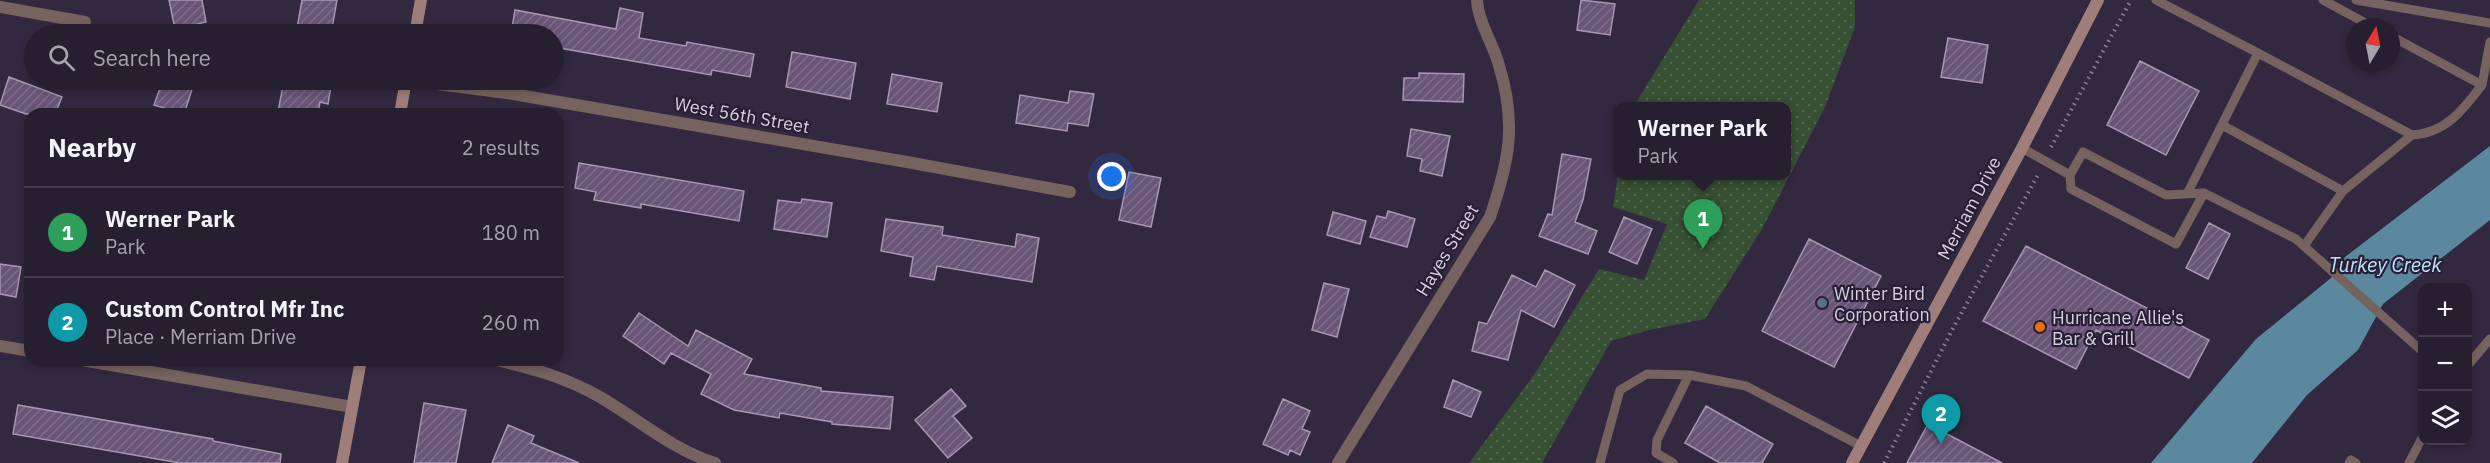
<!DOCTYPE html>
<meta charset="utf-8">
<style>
:root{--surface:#261f30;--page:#322c3c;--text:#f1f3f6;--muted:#a4a2ab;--line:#423d4c;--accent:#52cbd9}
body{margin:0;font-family:"IBM Plex Sans",sans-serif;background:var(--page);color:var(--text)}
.controls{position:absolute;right:18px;bottom:18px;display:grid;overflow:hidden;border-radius:12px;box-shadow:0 3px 9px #0003}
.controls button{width:54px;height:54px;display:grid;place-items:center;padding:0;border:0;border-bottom:2px solid var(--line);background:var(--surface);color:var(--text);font:30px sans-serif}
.compass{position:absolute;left:2346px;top:18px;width:54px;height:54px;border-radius:50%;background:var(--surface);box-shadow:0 3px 9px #0003;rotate:10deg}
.you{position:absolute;left:1112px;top:177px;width:21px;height:21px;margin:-15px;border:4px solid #fff;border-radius:50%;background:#1a73e8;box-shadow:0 0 0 9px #1a73e833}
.badge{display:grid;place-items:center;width:39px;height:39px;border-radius:50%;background:var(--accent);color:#fff;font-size:20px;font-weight:700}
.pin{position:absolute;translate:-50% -50px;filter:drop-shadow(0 2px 3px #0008)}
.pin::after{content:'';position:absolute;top:32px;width:21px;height:18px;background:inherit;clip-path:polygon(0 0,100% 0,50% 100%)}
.popup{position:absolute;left:1614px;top:102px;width:177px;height:78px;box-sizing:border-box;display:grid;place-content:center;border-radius:12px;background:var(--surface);filter:drop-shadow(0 2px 4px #0005);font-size:20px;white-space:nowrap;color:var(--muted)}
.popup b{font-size:22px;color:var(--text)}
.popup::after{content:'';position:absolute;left:50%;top:100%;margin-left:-12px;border:12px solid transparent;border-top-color:var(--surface)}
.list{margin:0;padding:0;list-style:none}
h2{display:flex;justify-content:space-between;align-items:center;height:78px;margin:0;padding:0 24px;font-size:26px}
h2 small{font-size:20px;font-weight:400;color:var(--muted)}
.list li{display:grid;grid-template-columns:39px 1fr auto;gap:18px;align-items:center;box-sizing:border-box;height:90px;padding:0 24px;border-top:2px solid var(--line)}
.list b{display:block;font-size:22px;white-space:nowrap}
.list p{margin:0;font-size:20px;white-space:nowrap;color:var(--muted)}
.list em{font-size:20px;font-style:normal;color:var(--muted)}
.icon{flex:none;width:33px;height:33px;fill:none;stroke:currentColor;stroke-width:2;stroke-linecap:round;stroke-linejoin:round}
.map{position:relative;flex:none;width:2490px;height:463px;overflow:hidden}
.search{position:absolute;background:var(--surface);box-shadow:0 3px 9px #0003;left:24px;top:24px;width:540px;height:66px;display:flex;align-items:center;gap:15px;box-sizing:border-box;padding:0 21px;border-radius:33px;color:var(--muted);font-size:22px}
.panel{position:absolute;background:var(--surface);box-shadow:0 3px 9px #0003;left:24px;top:108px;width:540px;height:258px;border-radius:18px}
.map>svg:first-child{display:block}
.green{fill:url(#green-dots)}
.water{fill:#5b879f}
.building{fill:url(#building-hatch);stroke:#a696b2;stroke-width:1.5}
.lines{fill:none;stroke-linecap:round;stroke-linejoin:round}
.path{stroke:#898194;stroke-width:4;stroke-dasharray:1.5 4.5;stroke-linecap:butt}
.lane{stroke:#76625f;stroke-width:9}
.street{stroke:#76625f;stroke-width:12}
.secondary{stroke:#9f7e7a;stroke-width:12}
.service-dot{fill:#5c6f8a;stroke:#281f36;stroke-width:2}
.food-dot{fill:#e8710a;stroke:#281f36;stroke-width:2}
.labels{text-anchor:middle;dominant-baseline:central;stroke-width:4.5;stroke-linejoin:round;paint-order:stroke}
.street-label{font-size:18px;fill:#d5cfde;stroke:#281f36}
.poi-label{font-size:18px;fill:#d5cfde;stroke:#281f36;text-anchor:start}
.water-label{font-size:20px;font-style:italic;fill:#bbe4fc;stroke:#281f36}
</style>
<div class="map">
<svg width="2490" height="463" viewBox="0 0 2490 463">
<defs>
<pattern id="green-dots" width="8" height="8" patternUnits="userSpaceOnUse" patternTransform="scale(1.5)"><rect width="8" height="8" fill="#375033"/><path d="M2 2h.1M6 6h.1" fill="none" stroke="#536850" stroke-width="1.8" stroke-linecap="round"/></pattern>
<pattern id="building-hatch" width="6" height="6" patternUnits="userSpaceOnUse" patternTransform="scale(1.5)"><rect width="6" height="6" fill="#695578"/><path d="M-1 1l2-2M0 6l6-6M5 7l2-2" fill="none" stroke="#7e6c8b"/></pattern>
</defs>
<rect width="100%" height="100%" fill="#322940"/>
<!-- green -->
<path class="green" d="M 1699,0 L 1855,0 L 1855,27 L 1825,107 L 1762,229 L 1705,319 L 1649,330 L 1611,341 L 1542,463 L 1469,463 L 1536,372 L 1599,269 L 1644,280 L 1667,224 L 1613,207 L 1619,170 L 1619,176 L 1787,176 L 1787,106 L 1634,106 Z"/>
<!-- water -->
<path class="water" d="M 2490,146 L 2490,220 L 2383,304 L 2358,350 L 2307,395 L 2252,463 L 2151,463 L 2256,339 L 2331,278 L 2345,257 Z"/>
<!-- building -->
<path class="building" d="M 169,0 L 202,0 L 206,22 L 175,29 Z
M 302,0 L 337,0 L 331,34 L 296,34 Z
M 1581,0 L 1615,4 L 1610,35 L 1577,30 Z
M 620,8 L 643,13 L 639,38 L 686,46 L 687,42 L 754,54 L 750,77 L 712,70 L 711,75 L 554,47 L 554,34 L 511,34 L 515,10 L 616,29 Z
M 1948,38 L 1988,45 L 1982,83 L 1941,77 Z
M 792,52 L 856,63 L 850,99 L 786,87 Z
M 2140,61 L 2199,91 L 2166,155 L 2107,125 Z
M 1419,73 L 1464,74 L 1463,102 L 1403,100 L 1404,78 L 1419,78 Z
M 892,74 L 942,83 L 937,112 L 887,104 Z
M 9,77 L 62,97 L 55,114 L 26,114 L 0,105 Z
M 163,80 L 195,80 L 184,114 L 154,105 Z
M 284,80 L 331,86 L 328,104 L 320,102 L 318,114 L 278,112 Z
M 1070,91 L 1094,94 L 1088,126 L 1068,123 L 1067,131 L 1016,123 L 1020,95 L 1068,103 Z
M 1411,129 L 1450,136 L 1442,176 L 1420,171 L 1422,159 L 1407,156 Z
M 1562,154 L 1591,159 L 1583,200 L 1575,222 L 1597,231 L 1588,254 L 1539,236 L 1548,214 L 1552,215 Z
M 579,163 L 744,191 L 739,221 L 641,204 L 641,208 L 594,200 L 596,192 L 575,188 Z
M 1129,172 L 1161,178 L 1151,227 L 1119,220 Z
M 802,199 L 832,203 L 827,237 L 774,229 L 778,200 L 801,203 Z
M 1388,211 L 1415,219 L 1407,247 L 1370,237 L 1377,216 L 1386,218 Z
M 1333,212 L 1366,221 L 1360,244 L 1327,235 Z
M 1624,217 L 1652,229 L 1637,264 L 1609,252 Z
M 886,219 L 943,227 L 942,235 L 1015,247 L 1017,234 L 1039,238 L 1032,282 L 937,266 L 934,280 L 910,276 L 913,257 L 881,251 Z
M 2209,223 L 2230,234 L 2208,279 L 2186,268 Z
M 1809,239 L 1881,276 L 1834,367 L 1762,331 Z
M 2026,246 L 2209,340 L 2189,378 L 2096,330 L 2076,369 L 1983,321 Z
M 0,264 L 21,267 L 16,297 L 0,294 Z
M 1545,270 L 1575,285 L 1554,327 L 1521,310 L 1508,360 L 1472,351 L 1479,322 L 1487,324 L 1512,275 L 1536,287 Z
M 1324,283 L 1349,289 L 1337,337 L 1312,330 Z
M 639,313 L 688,346 L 696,330 L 752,359 L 744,374 L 821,388 L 821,391 L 893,397 L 890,429 L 832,424 L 832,422 L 780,413 L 779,418 L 734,410 L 701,394 L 711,374 L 671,353 L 664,364 L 623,336 Z
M 1453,380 L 1481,392 L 1471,417 L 1444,407 Z
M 951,389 L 966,406 L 953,416 L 972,438 L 948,458 L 915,420 Z
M 1283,399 L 1310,411 L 1302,429 L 1310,432 L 1300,455 L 1290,450 L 1288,455 L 1263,444 Z
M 424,403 L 466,410 L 456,463 L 414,463 Z
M 18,405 L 213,439 L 213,441 L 281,454 L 280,463 L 180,463 L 13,434 Z
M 1706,406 L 1773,444 L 1762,463 L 1720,463 L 1685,443 Z
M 1928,424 L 2002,463 L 1907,463 Z
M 508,425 L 534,436 L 531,443 L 579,463 L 492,463 Z"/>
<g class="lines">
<!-- path -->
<path class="path" d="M 2051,147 L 2131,0
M 1884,463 L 1952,330 L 2039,173"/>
<!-- lane -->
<path class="lane" d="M 2156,0 L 2258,53 L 2187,194
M 2323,0 L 2373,27
M 2356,0 L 2490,23
M 2391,36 L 2482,85 L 2490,42
M 2258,53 L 2412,135 L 2343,191
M 2222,125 L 2343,191 L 2304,246
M 2412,135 C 2446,133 2463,110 2482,85
M 2022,148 L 2070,175 L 2083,152 L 2166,195 L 2204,193 L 2296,239 L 2422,351
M 2070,175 L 2071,189 L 2176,244 L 2204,193
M 2468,365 L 2490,339
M 1600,463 L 1620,390 L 1647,374 L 1689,375 L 1746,386 L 1861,446
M 1673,463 L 1656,453 L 1657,440 L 1689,375
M 2349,463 L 2351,460 L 2356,463
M 2409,463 L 2422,438"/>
<!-- street -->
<path class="street" d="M 0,7 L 85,22
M 406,80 L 507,93 L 907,162 L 1070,192
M 0,346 L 30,351
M 82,360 L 352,407
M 496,360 C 532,368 567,378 600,397 C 638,419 671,449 715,463
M 1338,463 L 1490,217 C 1510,159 1517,122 1498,62 C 1492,42 1478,21 1477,0"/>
<!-- secondary -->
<path class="secondary" d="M 415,34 L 421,0
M 400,114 L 406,80
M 342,463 L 361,360
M 1852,463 L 2022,148 L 2098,0"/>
</g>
<!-- markers -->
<circle class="service-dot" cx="1822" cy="303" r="6"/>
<circle class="food-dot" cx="2040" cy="327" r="6"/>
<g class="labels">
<!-- street labels -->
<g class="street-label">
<text transform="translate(742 115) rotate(10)">West 56th Street</text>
<text transform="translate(1969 208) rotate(-62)">Merriam Drive</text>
<text transform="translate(1447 250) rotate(-59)">Hayes Street</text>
</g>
<!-- poi labels -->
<g class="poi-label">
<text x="1834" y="293">Winter Bird<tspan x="1834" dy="21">Corporation</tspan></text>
<text x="2052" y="317">Hurricane Allie's<tspan x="2052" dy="21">Bar &amp; Grill</tspan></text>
</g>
<!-- water labels -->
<g class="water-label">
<text x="2385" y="264">Turkey Creek</text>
</g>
</g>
</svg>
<div class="controls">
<button>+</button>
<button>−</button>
<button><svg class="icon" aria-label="layers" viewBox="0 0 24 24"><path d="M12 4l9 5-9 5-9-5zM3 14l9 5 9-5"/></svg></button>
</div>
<svg class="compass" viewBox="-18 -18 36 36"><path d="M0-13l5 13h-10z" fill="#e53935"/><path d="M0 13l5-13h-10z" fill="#a4a2ab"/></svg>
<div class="you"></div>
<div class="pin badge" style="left:1703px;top:249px;background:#2e9e5b">1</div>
<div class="popup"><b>Werner Park</b>Park</div>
<div class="pin badge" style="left:1941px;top:444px;background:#0f9aa8">2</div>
<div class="search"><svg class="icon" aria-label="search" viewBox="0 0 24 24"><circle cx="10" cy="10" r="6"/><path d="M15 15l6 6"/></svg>Search here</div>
<section class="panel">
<h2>Nearby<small>2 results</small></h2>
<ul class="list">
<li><span class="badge" style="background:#2e9e5b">1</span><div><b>Werner Park</b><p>Park</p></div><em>180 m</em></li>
<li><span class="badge" style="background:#0f9aa8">2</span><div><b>Custom Control Mfr Inc</b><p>Place · Merriam Drive</p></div><em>260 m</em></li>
</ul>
</section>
</div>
